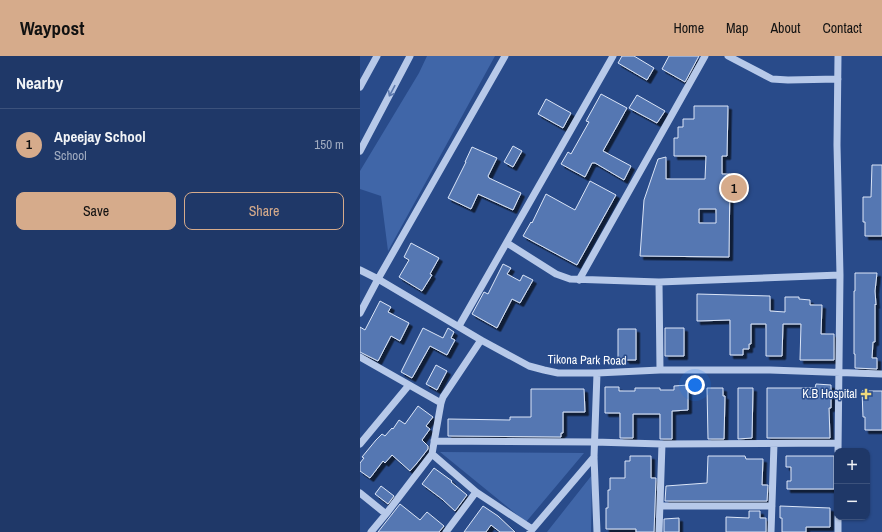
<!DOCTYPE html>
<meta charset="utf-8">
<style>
:root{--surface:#1f3868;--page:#273f6e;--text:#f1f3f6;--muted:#a1acc0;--line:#3c527c;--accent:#d6ab8b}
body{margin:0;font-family:"Archivo Narrow",sans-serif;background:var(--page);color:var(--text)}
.controls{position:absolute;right:12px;bottom:12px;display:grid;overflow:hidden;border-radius:8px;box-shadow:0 1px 3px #0004}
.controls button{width:36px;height:36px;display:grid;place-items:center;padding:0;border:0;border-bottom:1px solid var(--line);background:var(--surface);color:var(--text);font:20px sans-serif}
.you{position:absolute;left:335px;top:329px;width:14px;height:14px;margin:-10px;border:3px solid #fff;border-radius:50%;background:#1a73e8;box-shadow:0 0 0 6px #1a73e833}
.badge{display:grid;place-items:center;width:26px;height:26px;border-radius:50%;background:var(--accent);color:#111;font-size:13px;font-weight:700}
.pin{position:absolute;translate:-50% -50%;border:2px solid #fff;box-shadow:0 1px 4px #0006}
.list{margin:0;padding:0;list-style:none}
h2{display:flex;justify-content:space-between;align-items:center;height:52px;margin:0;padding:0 16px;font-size:17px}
h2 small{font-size:13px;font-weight:400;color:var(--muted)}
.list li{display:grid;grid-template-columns:26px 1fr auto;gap:12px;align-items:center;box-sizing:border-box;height:72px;padding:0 16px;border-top:1px solid var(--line)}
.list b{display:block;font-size:15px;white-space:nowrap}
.list p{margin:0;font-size:13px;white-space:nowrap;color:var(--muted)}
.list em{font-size:13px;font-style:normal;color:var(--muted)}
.actions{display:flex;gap:8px;padding:12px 16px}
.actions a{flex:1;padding:9px 0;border:1px solid var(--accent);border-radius:8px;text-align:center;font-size:14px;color:var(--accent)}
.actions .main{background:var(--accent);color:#111}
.map{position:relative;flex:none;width:522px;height:476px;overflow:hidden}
header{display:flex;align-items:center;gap:24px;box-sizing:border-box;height:56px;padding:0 20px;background:var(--accent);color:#111}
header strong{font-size:19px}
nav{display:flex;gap:22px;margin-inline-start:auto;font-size:14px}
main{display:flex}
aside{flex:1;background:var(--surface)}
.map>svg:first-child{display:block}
.green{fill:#4066a8}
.building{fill:#5577b2;stroke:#dbe5f7;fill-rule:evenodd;filter:url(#shadow)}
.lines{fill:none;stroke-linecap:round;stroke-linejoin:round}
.minor{stroke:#b7c9e9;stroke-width:7}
.oneway{stroke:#5b77ab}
.poi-dot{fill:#f0d97d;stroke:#294b8a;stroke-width:1.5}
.labels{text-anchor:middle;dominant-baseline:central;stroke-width:3;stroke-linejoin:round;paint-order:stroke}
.street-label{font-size:12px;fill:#fff;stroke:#294b8a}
.poi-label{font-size:12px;fill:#fff;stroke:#294b8a;text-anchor:end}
</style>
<header>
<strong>Waypost</strong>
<nav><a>Home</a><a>Map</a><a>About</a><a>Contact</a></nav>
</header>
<main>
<aside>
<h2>Nearby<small></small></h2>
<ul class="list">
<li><span class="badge">1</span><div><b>Apeejay School</b><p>School</p></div><em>150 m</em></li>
</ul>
<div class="actions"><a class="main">Save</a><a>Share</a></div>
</aside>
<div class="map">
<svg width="522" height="476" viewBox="0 0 522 476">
<defs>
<filter id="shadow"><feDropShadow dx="3.5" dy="3.5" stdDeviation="0" flood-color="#0009"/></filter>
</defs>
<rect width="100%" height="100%" fill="#294b8a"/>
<!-- green -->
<path class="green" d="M 67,0 L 135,0 L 28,195 L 21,140 L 0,133 L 0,115 L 59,17 Z
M 80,396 L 224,397 L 166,466 Z
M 232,419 L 231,476 L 187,476 Z"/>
<!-- building -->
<path class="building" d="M 262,0 L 274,0 L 294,12 L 287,24 L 258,7 Z
M 309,0 L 339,0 L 325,26 L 302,13 Z
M 241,38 L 267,52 L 243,95 L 271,110 L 264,124 L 235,107 L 232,107 L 225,121 L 201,108 L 208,96 L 211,98 L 229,66 L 226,65 Z
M 277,39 L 305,55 L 297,67 L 269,52 Z
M 186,43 L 211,57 L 203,72 L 178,58 Z
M 334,50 L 368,50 L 367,100 L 362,100 L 362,118 L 370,118 L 369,201 L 280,200 L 284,144 L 298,103 L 306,101 L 306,123 L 345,123 L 346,100 L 314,100 L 314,82 L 318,82 L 318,71 L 323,71 L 323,63 L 334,63 ZM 339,153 L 356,153 L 356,167 L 339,167 Z
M 153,90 L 162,95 L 153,111 L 144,106 Z
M 112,91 L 137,102 L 128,120 L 129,122 L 161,137 L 153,154 L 118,138 L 111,153 L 88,142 L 106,106 L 105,106 Z
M 512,109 L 522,109 L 522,180 L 505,180 L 505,166 L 503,166 L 503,141 L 511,141 Z
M 230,125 L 256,139 L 217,209 L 163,180 L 171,166 L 172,167 L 186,138 L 215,154 Z
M 51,187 L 79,202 L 70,218 L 72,219 L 62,235 L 39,221 L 49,204 L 44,201 Z
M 143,208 L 151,212 L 147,218 L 160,225 L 163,219 L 173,224 L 160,247 L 152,243 L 137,272 L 112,258 L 124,236 L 128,238 Z
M 495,217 L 517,217 L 515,235 L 516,249 L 515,248 L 515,286 L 513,286 L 512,302 L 517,302 L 517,313 L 495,312 L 495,298 L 494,298 L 494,235 L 495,235 Z
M 337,238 L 410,240 L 410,255 L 425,256 L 425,241 L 439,241 L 439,243 L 450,244 L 450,249 L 462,249 L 461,278 L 474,278 L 474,304 L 440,304 L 441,268 L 423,268 L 422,300 L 406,300 L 406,268 L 391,268 L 391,288 L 389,288 L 389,293 L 383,293 L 383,299 L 370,299 L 370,264 L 337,265 Z
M 20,245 L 31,251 L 28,256 L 49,267 L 40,285 L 31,280 L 18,305 L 0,296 L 0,271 L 5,274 Z
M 63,272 L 83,282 L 88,272 L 94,276 L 91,282 L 95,284 L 87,299 L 70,290 L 52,322 L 41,316 Z
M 305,272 L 324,272 L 324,300 L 305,300 Z
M 258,273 L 276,273 L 276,304 L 266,304 L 266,302 L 258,302 Z
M 76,309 L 87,315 L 77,334 L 66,328 Z
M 456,328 L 471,329 L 471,352 L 469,352 L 470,382 L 407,382 L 407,332 L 455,332 Z
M 328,329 L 328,354 L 312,355 L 312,383 L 300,383 L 300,358 L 273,358 L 273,382 L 260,382 L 260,357 L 245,357 L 245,331 L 259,331 L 259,335 L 275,335 L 275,332 L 300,332 L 300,334 L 314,334 L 314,330 Z
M 347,332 L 363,332 L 363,340 L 365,340 L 364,383 L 348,383 Z
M 378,332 L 393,332 L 392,382 L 378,383 Z
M 171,333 L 224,333 L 225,356 L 203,356 L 203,377 L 201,377 L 201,381 L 88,380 L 88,363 L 150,364 L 150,361 L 171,361 Z
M 502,335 L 522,335 L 522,374 L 505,374 L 505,361 L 503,361 Z
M 58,350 L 73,361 L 66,370 L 70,373 L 62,384 L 68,390 L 68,393 L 57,407 L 50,415 L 32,399 L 25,407 L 23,405 L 10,422 L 0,415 L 0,407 L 4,402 L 2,401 L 16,384 L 22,378 L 25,380 L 32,372 L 33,373 L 39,364 L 45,368 Z
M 270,400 L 291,400 L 291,422 L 296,422 L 294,476 L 276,476 L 276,473 L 246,473 L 246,452 L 248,452 L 248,434 L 250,434 L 250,422 L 265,422 L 265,405 L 270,405 Z
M 348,400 L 385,400 L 386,403 L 403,403 L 402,429 L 408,429 L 407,445 L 305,445 L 306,430 L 347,427 Z
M 426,400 L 474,400 L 474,433 L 427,433 L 427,425 L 431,425 L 431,411 L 426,411 Z
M 74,412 L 92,425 L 91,426 L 107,439 L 95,455 L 82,443 L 62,428 Z
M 21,430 L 34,440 L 28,448 L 15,438 Z
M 40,448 L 60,464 L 67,456 L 84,470 L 79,476 L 18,476 Z
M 123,450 L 138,460 L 155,476 L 140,476 L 131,469 L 126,476 L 104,476 Z
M 420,450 L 470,452 L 470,471 L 446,471 L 446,476 L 422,476 L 422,462 L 420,462 Z
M 389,455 L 400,455 L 400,462 L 406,462 L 406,476 L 366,476 L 366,461 L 389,462 Z
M 319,462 L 319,476 L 304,476 L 304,463 Z"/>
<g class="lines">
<!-- minor -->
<path class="minor" d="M 368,0 L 412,23 L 428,24 L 478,23
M 0,31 L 17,0
M 0,95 L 50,0
M 147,187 L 196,218 L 210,223 L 299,226 L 480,219
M 0,214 L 18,223 L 121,284 L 169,310 L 184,314 L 198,317 L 237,317 L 300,314 L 410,314 L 522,318
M 219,224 L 345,0
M 299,226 L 300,314
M 0,257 L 18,223 L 145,0
M 99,270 L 253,0
M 0,301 L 81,347
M 74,385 L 234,386 L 302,388 L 478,387
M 0,388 L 49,329
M 478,395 L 480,219 L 477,89 L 478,0
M 72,398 L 116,436 L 172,473
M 0,437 L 26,458
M 300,450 L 412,450
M 11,476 L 26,458 L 72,398 L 81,347 L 83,341 L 121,284
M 86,476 L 116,436
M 170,476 L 234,401
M 237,476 L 234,401 L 237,317
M 299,476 L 302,388
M 411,476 L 414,388
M 478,476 L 478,461"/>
</g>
<!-- one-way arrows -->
<defs><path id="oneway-shaft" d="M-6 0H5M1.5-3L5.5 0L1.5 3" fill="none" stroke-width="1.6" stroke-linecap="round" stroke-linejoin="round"/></defs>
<use class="oneway" href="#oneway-shaft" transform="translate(32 35) rotate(118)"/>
<!-- markers -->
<path class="poi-dot" d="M504 332h4v4h4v4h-4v4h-4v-4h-4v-4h4z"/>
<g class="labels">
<!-- street labels -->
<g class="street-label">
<text transform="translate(227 304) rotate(1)">Tikona Park Road</text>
</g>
<!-- poi labels -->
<g class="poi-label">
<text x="497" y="338">K.B Hospital</text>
</g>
</g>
</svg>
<div class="controls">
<button>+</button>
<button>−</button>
</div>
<div class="you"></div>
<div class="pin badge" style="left:374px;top:132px">1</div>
</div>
</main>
